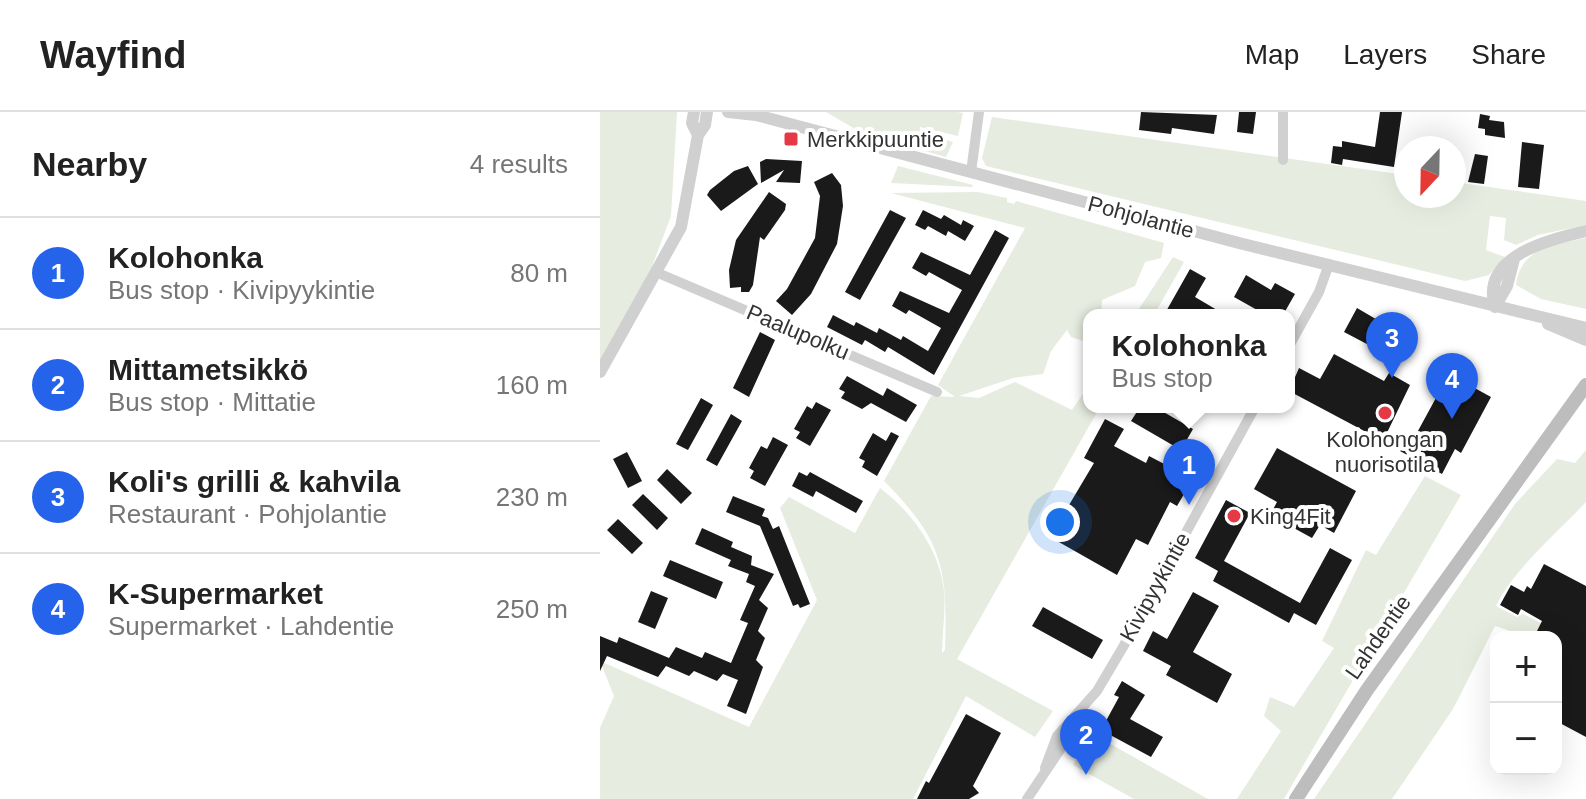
<!DOCTYPE html>
<meta charset="utf-8">
<style>
:root{--surface:#fff;--page:#f6f6f6;--text:#222;--muted:#767676;--line:#e0e0e0;--accent:#2563eb}
body{margin:0;font-family:Arial,sans-serif;background:var(--page);color:var(--text)}
.controls{position:absolute;right:24px;bottom:24px;display:grid;overflow:hidden;border-radius:16px;box-shadow:0 8px 32px #0002}
.controls button{width:72px;height:72px;display:grid;place-items:center;padding:0;border:0;border-bottom:2px solid var(--line);background:var(--surface);color:var(--text);font:40px sans-serif}
.compass{position:absolute;left:794px;top:24px;width:72px;height:72px;border-radius:50%;background:var(--surface);box-shadow:0 8px 32px #0002;rotate:202deg}
.you{position:absolute;left:460px;top:410px;width:28px;height:28px;margin:-20px;border:6px solid #fff;border-radius:50%;background:#1a73e8;box-shadow:0 0 0 12px #1a73e833}
.badge{display:grid;place-items:center;width:52px;height:52px;border-radius:50%;background:var(--accent);color:#fff;font-size:26px;font-weight:700}
.pin{position:absolute;translate:-50% -66px;filter:drop-shadow(0 2px 4px #0008)}
.pin::after{content:'';position:absolute;top:42px;width:28px;height:24px;background:inherit;clip-path:polygon(0 0,100% 0,50% 100%)}
.popup{position:absolute;left:483px;top:197px;width:212px;height:104px;box-sizing:border-box;display:grid;place-content:center;border-radius:16px;background:var(--surface);filter:drop-shadow(0 2px 6px #0005);font-size:26px;white-space:nowrap;color:var(--muted)}
.popup b{font-size:30px;color:var(--text)}
.popup::after{content:'';position:absolute;left:50%;top:100%;margin-left:-16px;border:16px solid transparent;border-top-color:var(--surface)}
.list{margin:0;padding:0;list-style:none}
h2{display:flex;justify-content:space-between;align-items:center;height:104px;margin:0;padding:0 32px;font-size:34px}
h2 small{font-size:26px;font-weight:400;color:var(--muted)}
.list li{display:grid;grid-template-columns:52px 1fr auto;gap:24px;align-items:center;box-sizing:border-box;height:112px;padding:0 32px;border-top:2px solid var(--line)}
.list b{display:block;font-size:30px;white-space:nowrap}
.list p{margin:0;font-size:26px;white-space:nowrap;color:var(--muted)}
.list em{font-size:26px;font-style:normal;color:var(--muted)}
.map{position:relative;flex:none;width:986px;height:687px;overflow:hidden}
header{display:flex;align-items:center;gap:48px;box-sizing:border-box;height:112px;padding:0 40px;background:var(--surface);border-bottom:2px solid var(--line)}
header strong{font-size:38px}
nav{display:flex;gap:44px;margin-inline-start:auto;font-size:28px}
main{display:flex}
aside{flex:1;background:var(--surface)}
.map>svg:first-child{display:block}
.green{fill:#e6ecdf}
.building{fill:#1a1a1a}
.lines{fill:none;stroke-linecap:round;stroke-linejoin:round}
.minor{stroke:#d0d0d0;stroke-width:10}
.tertiary{stroke:#d0d0d0;stroke-width:12}
.secondary{stroke:#bdbdbd;stroke-width:14}
.poi-dot{fill:#e63946;stroke:#fff;stroke-width:3}
.labels{text-anchor:middle;dominant-baseline:central;stroke-width:8;stroke-linejoin:round;paint-order:stroke}
.poi-label{font-size:22px;fill:#333;stroke:#fff;text-anchor:start}
.street-label{font-size:22px;fill:#333;stroke:#fff}
</style>
<header>
<strong>Wayfind</strong>
<nav><a>Map</a><a>Layers</a><a>Share</a></nav>
</header>
<main>
<aside>
<h2>Nearby<small>4 results</small></h2>
<ul class="list">
<li><span class="badge">1</span><div><b>Kolohonka</b><p>Bus stop · Kivipyykintie</p></div><em>80 m</em></li>
<li><span class="badge">2</span><div><b>Mittametsikkö</b><p>Bus stop · Mittatie</p></div><em>160 m</em></li>
<li><span class="badge">3</span><div><b>Koli's grilli &amp; kahvila</b><p>Restaurant · Pohjolantie</p></div><em>230 m</em></li>
<li><span class="badge">4</span><div><b>K-Supermarket</b><p>Supermarket · Lahdentie</p></div><em>250 m</em></li>
</ul>
</aside>
<div class="map">
<svg width="986" height="687" viewBox="0 0 986 687">
<rect width="100%" height="100%" fill="#fff"/>
<!-- green -->
<path class="green" d="M 0,0 L 77,0 L 71,104 L 48,165 L 0,251 Z
M 226,0 L 357,0 L 363,1 L 358,24 L 320,15 L 320,21 L 353,30 L 346,45 L 262,21 Z
M 392,5 L 806,63 L 806,84 L 854,84 L 854,70 L 986,89 L 986,113 L 938,123 L 916,133 L 904,128 L 906,106 L 890,104 L 886,138 L 905,145 L 889,163 L 865,169 L 386,54 L 382,46 Z
M 298,54 L 373,73 L 372,75 L 291,71 Z
M 291,81 L 378,80 L 407,86 L 407,90 L 414,92 L 416,89 L 564,131 L 561,146 L 545,150 L 535,174 L 502,188 L 501,203 L 489,203 L 489,231 L 471,225 L 467,218 L 451,239 L 443,262 L 413,266 L 359,284 L 379,286 L 415,270 L 472,298 L 489,273 L 489,295 L 500,295 L 357,547 L 453,599 L 435,625 L 366,584 L 313,687 L 0,687 L 0,616 L 14,584 L 0,549 L 149,615 L 217,488 L 180,396 L 189,385 L 255,421 L 280,376 C 311,399 340,438 344,479 C 346,499 342,521 342,541 L 345,538 C 348,457 343,428 284,369 L 331,284 L 355,285 L 338,273 L 425,116 Z
M 986,126 L 986,197 L 941,187 L 916,173 C 921,135 954,133 986,126 Z
M 573,145 L 584,150 L 554,203 L 535,203 Z
M 986,338 L 986,390 C 957,421 914,457 896,494 L 917,505 L 923,502 L 986,534 L 931,519 L 928,525 L 895,514 L 853,597 L 792,687 L 714,687 L 915,392 L 957,347 L 975,351 Z
M 825,364 L 861,383 L 707,647 L 684,687 L 637,687 L 681,619 L 664,604 L 670,585 L 694,595 L 734,536 L 722,529 L 766,438 L 776,443 Z
M 490,621 L 491,621 L 608,687 L 534,687 L 473,653 Z"/>
<!-- building -->
<path class="building" d="M 541,0 L 617,3 L 614,22 L 572,16 L 571,22 L 539,18 Z
M 639,0 L 656,0 L 653,22 L 637,20 Z
M 780,0 L 802,0 L 794,55 L 743,47 L 742,53 L 731,51 L 733,34 L 742,35 L 742,29 L 775,35 Z
M 880,2 L 890,4 L 889,8 L 904,10 L 905,26 L 885,23 L 885,17 L 878,16 Z
M 922,30 L 944,33 L 939,77 L 918,75 Z
M 875,42 L 888,44 L 884,72 L 868,70 Z
M 166,47 L 202,49 L 200,71 L 176,70 L 184,58 L 161,71 L 160,50 Z
M 148,54 L 158,72 L 121,99 L 107,83 L 110,78 L 134,59 Z
M 232,61 L 241,73 L 243,94 L 237,132 L 211,182 L 192,203 L 176,189 L 187,177 L 215,126 L 220,84 L 214,70 Z
M 169,80 L 186,92 L 185,98 L 164,128 L 160,125 L 153,173 L 149,180 L 141,180 L 141,175 L 130,176 L 129,158 L 136,128 Z
M 290,98 L 306,106 L 260,188 L 245,180 Z
M 323,98 L 341,107 L 344,103 L 361,113 L 363,108 L 374,114 L 365,129 L 348,119 L 346,124 L 328,114 L 325,118 L 315,113 Z
M 395,118 L 409,126 L 334,263 L 288,235 L 285,240 L 265,228 L 262,233 L 227,215 L 233,203 L 254,214 L 256,210 L 277,221 L 279,216 L 301,228 L 303,224 L 328,239 L 341,216 L 309,198 L 306,202 L 292,194 L 300,179 L 349,201 L 362,178 L 329,160 L 326,164 L 312,156 L 321,140 L 370,163 Z
M 590,157 L 606,166 L 595,185 L 617,198 L 614,203 L 564,203 Z
M 646,163 L 671,178 L 675,171 L 695,182 L 683,203 L 666,203 L 634,185 Z
M 757,196 L 786,213 L 781,220 L 790,225 L 782,240 L 744,220 Z
M 160,220 L 175,228 L 149,285 L 133,276 Z
M 734,242 L 784,269 L 789,261 L 810,273 L 783,329 L 689,279 L 699,256 L 720,267 Z
M 849,262 L 891,285 L 861,341 L 855,337 L 842,362 L 800,339 L 808,326 L 813,328 Z
M 247,264 L 283,284 L 287,276 L 317,293 L 306,310 L 271,291 L 262,297 L 241,286 L 245,280 L 239,277 Z
M 101,286 L 113,293 L 88,338 L 76,332 Z
M 216,290 L 231,298 L 210,334 L 196,326 L 200,320 L 194,317 L 207,294 L 212,297 Z
M 540,295 L 555,295 L 593,317 L 581,338 L 531,309 Z
M 131,302 L 142,309 L 117,354 L 106,348 Z
M 505,307 L 524,317 L 514,334 L 546,351 L 549,344 L 593,367 L 577,394 L 570,390 L 548,433 L 536,427 L 517,463 L 450,425 L 494,351 L 484,346 Z
M 291,320 L 299,324 L 277,364 L 262,355 L 265,349 L 259,346 L 273,321 L 286,329 Z
M 173,325 L 188,333 L 165,374 L 150,366 L 154,359 L 149,356 L 161,334 L 167,337 Z
M 677,336 L 756,379 L 734,421 L 720,413 L 712,426 L 670,403 L 677,390 L 654,377 Z
M 27,340 L 42,369 L 28,376 L 13,347 Z
M 67,357 L 92,381 L 81,392 L 57,368 Z
M 199,360 L 207,364 L 210,360 L 263,389 L 256,401 L 216,379 L 213,385 L 192,374 Z
M 43,382 L 68,406 L 57,418 L 32,393 Z
M 133,384 L 165,397 L 162,404 L 168,406 L 173,417 L 179,414 L 210,492 L 200,496 L 198,492 L 193,494 L 160,414 L 126,400 Z
M 626,388 L 650,401 L 624,449 L 700,491 L 730,436 L 752,448 L 716,513 L 694,501 L 689,511 L 613,469 L 618,459 L 595,446 Z
M 18,407 L 43,431 L 32,442 L 7,418 Z
M 102,416 L 133,430 L 131,435 L 152,444 L 151,453 L 174,462 L 159,488 L 168,496 L 158,519 L 165,526 L 156,548 L 163,555 L 146,602 L 127,594 L 138,568 L 123,562 L 117,569 L 94,559 L 89,564 L 66,554 L 58,565 L 7,544 L 0,559 L 0,524 L 17,531 L 19,525 L 69,546 L 76,535 L 102,546 L 105,540 L 131,551 L 148,511 L 140,508 L 155,474 L 146,470 L 149,462 L 128,454 L 131,448 L 95,432 Z
M 70,448 L 123,470 L 116,487 L 63,464 Z
M 944,452 L 986,474 L 986,625 L 956,609 L 956,525 L 934,525 L 942,509 L 921,497 L 918,503 L 900,493 L 911,473 L 924,480 L 927,474 L 931,477 Z
M 51,479 L 68,486 L 55,517 L 38,510 Z
M 593,480 L 619,494 L 593,540 L 632,562 L 617,591 L 566,563 L 571,554 L 543,539 L 553,519 L 567,527 Z
M 443,495 L 503,528 L 492,547 L 432,514 Z
M 522,569 L 545,583 L 530,607 L 563,625 L 551,645 L 501,618 L 519,585 L 514,583 Z
M 366,602 L 401,621 L 373,674 L 379,681 L 369,687 L 317,687 L 326,669 L 329,671 Z"/>
<g class="lines">
<!-- minor -->
<path class="minor" d="M 683,0 L 683,48
M 371,60 L 379,0
M 58,161 L 337,280
M 689,234 L 719,180 L 729,152
M 445,656 L 457,624 L 497,579 L 523,535 L 655,295
M 427,687 L 466,629 L 473,610"/>
<!-- tertiary -->
<path class="tertiary" d="M 94,0 L 92,11 L 98,23
M 128,0 L 156,3 L 639,131 L 986,216
M 895,195 C 880,144 950,127 986,119
M 895,195 L 907,174 L 914,147
M 948,212 L 986,228
M 0,260 L 81,115 L 98,23 L 105,13 L 107,0"/>
<!-- secondary -->
<path class="secondary" d="M 696,687 L 767,578 L 986,273"/>
</g>
<!-- markers -->
<g class="poi-dot">
<rect x="183" y="19" width="16" height="16" rx="4"/>
<circle cx="785" cy="301" r="8"/>
<circle cx="634" cy="404" r="8"/>
</g>
<g class="labels">
<!-- poi labels -->
<g class="poi-label">
<text x="207" y="27">Merkkipuuntie</text>
<text x="785" y="327" text-anchor="middle">Kolohongan<tspan x="785" dy="25">nuorisotila</tspan></text>
<text x="650" y="404">King4Fit</text>
</g>
<!-- street labels -->
<g class="street-label">
<text transform="translate(541 105) rotate(15)">Pohjolantie</text>
<text transform="translate(198 220) rotate(23)">Paalupolku</text>
<text transform="translate(555 475) rotate(-61)">Kivipyykintie</text>
<text transform="translate(778 525) rotate(-55)">Lahdentie</text>
</g>
</g>
</svg>
<div class="controls">
<button>+</button>
<button>−</button>
</div>
<svg class="compass" viewBox="-18 -18 36 36"><path d="M0-13l5 13h-10z" fill="#e53935"/><path d="M0 13l5-13h-10z" fill="#767676"/></svg>
<div class="you"></div>
<div class="pin badge" style="left:589px;top:393px">1</div>
<div class="popup"><b>Kolohonka</b>Bus stop</div>
<div class="pin badge" style="left:486px;top:663px">2</div>
<div class="pin badge" style="left:792px;top:266px">3</div>
<div class="pin badge" style="left:852px;top:307px">4</div>
</div>
</main>
